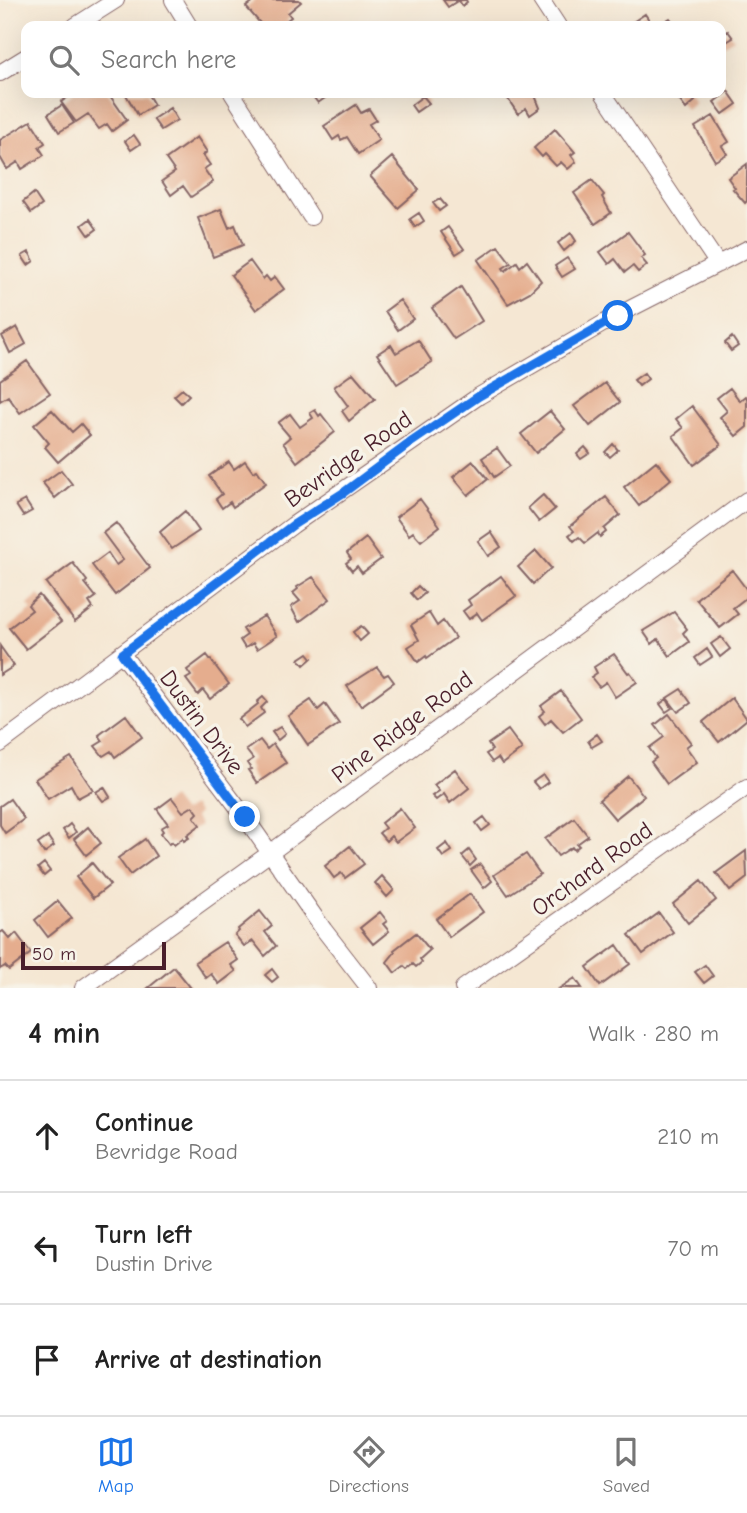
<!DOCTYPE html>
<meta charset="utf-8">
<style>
:root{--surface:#fff;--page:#f2f2f2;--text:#222;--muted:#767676;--line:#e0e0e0;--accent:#1a73e8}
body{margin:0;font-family:"Comic Neue",sans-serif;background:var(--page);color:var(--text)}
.scale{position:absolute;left:21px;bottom:18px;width:145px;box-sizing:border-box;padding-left:7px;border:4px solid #4a1f2b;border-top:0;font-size:19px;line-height:24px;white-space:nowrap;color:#4a1f2b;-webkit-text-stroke:5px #f7f3e8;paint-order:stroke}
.stop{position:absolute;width:21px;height:21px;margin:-16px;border:5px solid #1a73e8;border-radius:50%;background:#fff}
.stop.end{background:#1a73e8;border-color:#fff;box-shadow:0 2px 7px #0008}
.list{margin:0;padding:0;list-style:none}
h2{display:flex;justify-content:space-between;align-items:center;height:91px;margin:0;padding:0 28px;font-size:30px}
h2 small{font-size:23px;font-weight:400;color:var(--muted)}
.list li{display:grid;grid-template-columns:46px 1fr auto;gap:21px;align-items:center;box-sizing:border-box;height:112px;padding:0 28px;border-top:2px solid var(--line)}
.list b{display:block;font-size:26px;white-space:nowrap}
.list p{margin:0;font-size:23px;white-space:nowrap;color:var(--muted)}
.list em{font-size:23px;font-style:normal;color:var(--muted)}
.icon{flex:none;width:38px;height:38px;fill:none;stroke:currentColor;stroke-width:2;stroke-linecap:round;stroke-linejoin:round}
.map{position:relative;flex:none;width:747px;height:988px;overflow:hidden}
.search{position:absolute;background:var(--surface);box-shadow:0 7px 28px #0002;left:21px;right:21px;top:21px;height:77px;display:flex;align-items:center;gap:18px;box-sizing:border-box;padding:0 24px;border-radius:14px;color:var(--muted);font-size:26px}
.sheet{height:427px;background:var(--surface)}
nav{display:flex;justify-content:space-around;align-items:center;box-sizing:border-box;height:98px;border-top:2px solid var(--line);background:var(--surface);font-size:19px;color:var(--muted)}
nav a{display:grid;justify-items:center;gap:4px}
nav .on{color:var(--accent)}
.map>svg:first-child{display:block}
.building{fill:#e5ad8e}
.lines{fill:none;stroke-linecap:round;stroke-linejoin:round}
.minor-casing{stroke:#866566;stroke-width:18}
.minor{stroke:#fff;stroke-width:16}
.route{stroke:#1a73e8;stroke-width:9}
.labels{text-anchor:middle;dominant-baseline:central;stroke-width:7;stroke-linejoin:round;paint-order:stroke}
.street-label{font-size:24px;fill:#4a1f2b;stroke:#f7f3e8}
</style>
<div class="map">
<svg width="747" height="988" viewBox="0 0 747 988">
<rect width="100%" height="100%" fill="#f7f3e8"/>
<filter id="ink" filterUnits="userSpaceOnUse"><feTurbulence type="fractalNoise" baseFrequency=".0143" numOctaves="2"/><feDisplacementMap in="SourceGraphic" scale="14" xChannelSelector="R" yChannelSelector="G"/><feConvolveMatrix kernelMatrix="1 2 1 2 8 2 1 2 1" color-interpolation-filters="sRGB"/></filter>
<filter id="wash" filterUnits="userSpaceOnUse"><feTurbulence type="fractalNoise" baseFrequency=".00686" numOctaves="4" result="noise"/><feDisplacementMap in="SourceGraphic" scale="28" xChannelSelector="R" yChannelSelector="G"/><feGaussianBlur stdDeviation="1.57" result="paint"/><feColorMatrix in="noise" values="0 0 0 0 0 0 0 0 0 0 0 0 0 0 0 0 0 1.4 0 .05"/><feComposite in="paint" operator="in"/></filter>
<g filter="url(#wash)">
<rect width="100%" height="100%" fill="#f5e7d3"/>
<g id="blocks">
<!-- building -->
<path class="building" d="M 255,0 L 299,0 L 301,2 L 288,13 L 291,17 L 287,20 L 293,26 L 255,26 L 260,23 L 246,7 Z
M 443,0 L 466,0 L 467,2 L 462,6 L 459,0 L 448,7 Z
M 645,14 L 653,26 L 627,26 Z
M 670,18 L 676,26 L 657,26 Z
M 728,31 L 733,38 L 723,44 L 721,36 Z
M 728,91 L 737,104 L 723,114 L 714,102 Z
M 74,93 L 108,93 L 127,120 L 112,131 L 107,124 L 99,129 L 88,114 L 76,122 L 61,102 Z
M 125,93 L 147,93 L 154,105 L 138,115 Z
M 310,93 L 332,93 L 318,103 Z
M 504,93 L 534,93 L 540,108 L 530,115 L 526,108 L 518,114 Z
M 674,93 L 689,93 L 695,101 L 686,109 Z
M 423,96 L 429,103 L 416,112 L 411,105 Z
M 62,105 L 74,123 L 59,132 L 48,114 Z
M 356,105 L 361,113 L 369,109 L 376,120 L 369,124 L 379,140 L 358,154 L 347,137 L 341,140 L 339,136 L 333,140 L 324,126 Z
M 170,108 L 177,120 L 161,130 L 153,119 Z
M 713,116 L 729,142 L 722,146 L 727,154 L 715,161 L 695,127 Z
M 31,121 L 45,143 L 39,147 L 44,155 L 22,169 L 18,162 L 7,169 L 0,157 L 0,140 Z
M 555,129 L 575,152 L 571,155 L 576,162 L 568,169 L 561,162 L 556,166 L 545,154 L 542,157 L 534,148 Z
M 134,135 L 140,144 L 131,150 L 125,141 Z
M 197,137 L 207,152 L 203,155 L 210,165 L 204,169 L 213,182 L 191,197 L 183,186 L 171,195 L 162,181 L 175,172 L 166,159 Z
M 392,157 L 419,190 L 398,208 L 370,176 Z
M 747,164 L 747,201 L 745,203 L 733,189 L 735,188 L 728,178 Z
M 592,180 L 604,195 L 602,197 L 611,213 L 595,224 L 574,193 Z
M 34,193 L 42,205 L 31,213 L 23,202 Z
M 440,199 L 446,206 L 439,211 L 433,203 Z
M 221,209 L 229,228 L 235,225 L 243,245 L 213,257 L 198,218 Z
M 419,213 L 424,221 L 415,227 L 410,219 Z
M 90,219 L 97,229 L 89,235 L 82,225 Z
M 448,227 L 464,249 L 456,254 L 441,232 Z
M 628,232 L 645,255 L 641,258 L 647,265 L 638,272 L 633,266 L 625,272 L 615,259 L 609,264 L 600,252 Z
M 571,233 L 576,241 L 564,251 L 558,243 Z
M 498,246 L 511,263 L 503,268 L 505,271 L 517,262 L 520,267 L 527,261 L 541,281 L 530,292 L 508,304 L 478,260 Z
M 29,252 L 34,261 L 28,265 L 22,256 Z
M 567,258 L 575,269 L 562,277 L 555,266 Z
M 250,261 L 263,279 L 266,276 L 270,281 L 275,277 L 284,289 L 256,310 L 231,275 Z
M 461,287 L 482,321 L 454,339 L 432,308 Z
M 400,300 L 413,319 L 398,330 L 385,311 Z
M 17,327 L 26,344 L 10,353 L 2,336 Z
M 732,337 L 738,346 L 731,351 L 725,343 Z
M 418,340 L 432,362 L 397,384 L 377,354 L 391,345 L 396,353 Z
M 27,361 L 50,393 L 20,413 L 8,396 L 0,401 L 0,380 Z
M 353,373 L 375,399 L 349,421 L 342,411 L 348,406 L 334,387 Z
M 644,373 L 648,379 L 639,386 L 634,380 Z
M 605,383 L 620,402 L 590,426 L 574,406 Z
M 730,388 L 740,401 L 746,396 L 747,398 L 747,427 L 736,436 L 720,417 L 727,411 L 717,398 Z
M 182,389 L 189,395 L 181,403 L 174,396 Z
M 692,406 L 721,445 L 694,465 L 673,436 L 683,428 L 676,419 Z
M 52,410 L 72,432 L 81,424 L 90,435 L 58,462 L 45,447 L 49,443 L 34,425 Z
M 315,410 L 319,416 L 321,414 L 335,432 L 297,462 L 283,443 L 290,437 L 278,423 L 290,414 L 300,427 L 313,418 L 310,413 Z
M 550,411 L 565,429 L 536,453 L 521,434 Z
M 613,444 L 618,450 L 610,457 L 605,452 Z
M 585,447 L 590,453 L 581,459 L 577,454 Z
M 497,448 L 510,466 L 494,477 L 482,458 Z
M 245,461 L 253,472 L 257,470 L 266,483 L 233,507 L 230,502 L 222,508 L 216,499 L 222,494 L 209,476 L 229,462 L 234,469 Z
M 473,461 L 488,479 L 468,495 L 453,477 Z
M 656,461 L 671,479 L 639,506 L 624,487 Z
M 61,470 L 72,484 L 55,498 L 43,483 Z
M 543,495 L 555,509 L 539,522 L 528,508 Z
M 606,497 L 620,515 L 604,529 L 606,532 L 600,537 L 598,533 L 585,543 L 579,537 L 574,541 L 569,535 L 574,531 L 570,526 Z
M 420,499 L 440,526 L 421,541 L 413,532 L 409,535 L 396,517 Z
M 25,500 L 32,511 L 23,516 L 16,505 Z
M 185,511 L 199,531 L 172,549 L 160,532 Z
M 116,523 L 150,568 L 115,595 L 92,565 L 108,553 L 116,565 L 123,560 L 103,533 Z
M 491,532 L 501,547 L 488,556 L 478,541 Z
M 366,538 L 381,559 L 362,573 L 357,566 L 352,571 L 346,563 L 351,559 L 347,553 Z
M 536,551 L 551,568 L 533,584 L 518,567 Z
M 73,563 L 87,581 L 85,583 L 96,597 L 89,602 L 93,608 L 75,622 L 46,583 Z
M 732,570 L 747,590 L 747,597 L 733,608 L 738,614 L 720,628 L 696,599 Z
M 501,576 L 516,596 L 482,620 L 477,613 L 469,619 L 463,611 L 471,605 L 468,600 Z
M 313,577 L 330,599 L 299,622 L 291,607 L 300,601 L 293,593 L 298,589 L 297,587 Z
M 418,586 L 425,593 L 417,600 L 411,593 Z
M 39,595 L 61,622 L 26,649 L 9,628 L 32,610 L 28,605 Z
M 674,612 L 687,629 L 683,633 L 689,642 L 670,656 L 658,639 L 652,644 L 643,631 Z
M 429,613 L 437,626 L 443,621 L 455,638 L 427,658 L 426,656 L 418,662 L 408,647 L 419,640 L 411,625 Z
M 264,616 L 277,636 L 257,649 L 253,643 L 245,648 L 240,640 L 247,635 L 243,629 Z
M 361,626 L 368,634 L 360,641 L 353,632 Z
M 721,637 L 730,649 L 720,657 L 711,644 Z
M 0,646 L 14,666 L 0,675 Z
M 707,649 L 712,657 L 700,665 L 695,658 Z
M 308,653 L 312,658 L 304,665 L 299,659 Z
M 614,654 L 628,673 L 630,672 L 637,682 L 615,697 L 606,682 L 599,687 L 591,677 L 597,673 L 594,667 Z
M 207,655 L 229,684 L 210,699 L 203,690 L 198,695 L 186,679 L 191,676 L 187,670 Z
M 377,667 L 384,676 L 388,674 L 394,682 L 361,706 L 347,686 Z
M 681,689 L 691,703 L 678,712 L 667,698 Z
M 561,691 L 581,718 L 563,732 L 551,719 L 545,724 L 539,716 L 545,711 L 541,706 Z
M 263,697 L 267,702 L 261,708 L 264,713 L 245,727 L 239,719 L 258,704 L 257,702 Z
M 732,698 L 747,719 L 719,742 L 703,722 Z
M 667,699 L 672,708 L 666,712 L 660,704 Z
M 311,700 L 318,710 L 325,704 L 339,724 L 308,745 L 288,716 Z
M 669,714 L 691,743 L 686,747 L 697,762 L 667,784 L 651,762 L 656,758 L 649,748 L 664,737 L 655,725 Z
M 126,715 L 142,737 L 115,757 L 111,751 L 103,756 L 95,746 L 103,741 L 99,735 Z
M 280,727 L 285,734 L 278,740 L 272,732 Z
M 508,730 L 522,749 L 502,764 L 498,758 L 492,762 L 486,754 L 492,750 L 488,744 Z
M 597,734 L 602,741 L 592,747 L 588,741 Z
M 260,740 L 267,749 L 273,744 L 286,763 L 257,783 L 248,770 L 251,769 L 247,763 L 253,759 L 246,750 Z
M 71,757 L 93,790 L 78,798 L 71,785 L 48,799 L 35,779 Z
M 455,769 L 469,788 L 450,803 L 444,794 L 436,800 L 432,796 L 439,791 L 434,785 Z
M 543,775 L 548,782 L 539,789 L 533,782 Z
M 628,776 L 644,796 L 615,819 L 599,800 Z
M 104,787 L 110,797 L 103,801 L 96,792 Z
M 172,798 L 183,812 L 193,806 L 198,813 L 194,817 L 200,825 L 187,835 L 189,838 L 184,841 L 183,838 L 174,845 L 172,842 L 169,844 L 161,833 L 163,831 L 161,828 L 168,824 L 157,809 Z
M 10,799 L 24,819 L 5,833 L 0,825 L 0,806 Z
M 400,808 L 415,828 L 396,842 L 391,836 L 386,841 L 379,833 L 385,828 L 381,823 Z
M 484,817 L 490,825 L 482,831 L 476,823 Z
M 574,818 L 588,836 L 577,844 L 579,846 L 574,850 L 572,847 L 558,856 L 545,839 Z
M 70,824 L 76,832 L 69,838 L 63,830 Z
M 88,827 L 101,843 L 86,855 L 74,839 Z
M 48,837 L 54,846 L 44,853 L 38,844 Z
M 145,839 L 156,856 L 130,875 L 118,858 Z
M 447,843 L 452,851 L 443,857 L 438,850 Z
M 350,846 L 364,864 L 345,878 L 341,873 L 334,878 L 325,866 Z
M 469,850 L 476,860 L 470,866 L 462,856 Z
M 746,851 L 747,878 L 730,891 L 716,873 Z
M 526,854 L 540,874 L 508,895 L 494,875 Z
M 44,863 L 50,871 L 44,876 L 38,868 Z
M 92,863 L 110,885 L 93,898 L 76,877 Z
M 480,864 L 492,881 L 484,888 L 471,870 Z
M 382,876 L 394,890 L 387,897 L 375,883 Z
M 701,881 L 716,900 L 688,923 L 673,904 Z
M 470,894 L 483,912 L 449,937 L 436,919 Z
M 58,901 L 72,918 L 48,937 L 35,920 Z
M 260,911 L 272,926 L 265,932 L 276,946 L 265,956 L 253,941 L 244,946 L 235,935 L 239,931 L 238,929 Z
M 380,912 L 387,921 L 383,924 L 389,931 L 373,944 L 360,928 Z
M 659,913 L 673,932 L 643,954 L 629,935 Z
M 3,931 L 10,939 L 16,933 L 31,953 L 9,970 L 5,966 L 0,969 L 0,933 Z
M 416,933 L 430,950 L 420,959 L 422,962 L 416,967 L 413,964 L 407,969 L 404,966 L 395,973 L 387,962 L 395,952 L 394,950 Z
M 225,942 L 238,960 L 231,965 L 236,971 L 219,984 L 211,974 L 206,978 L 195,962 Z
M 617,945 L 630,964 L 600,986 L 587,967 Z
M 705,965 L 713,976 L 704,983 L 695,972 Z
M 174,967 L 191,988 L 148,988 Z
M 272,969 L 278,977 L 272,982 L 265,975 Z
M 575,978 L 582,988 L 560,988 Z"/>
</g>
</g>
<g filter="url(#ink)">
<use href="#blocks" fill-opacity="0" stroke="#866566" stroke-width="2"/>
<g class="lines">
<defs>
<path id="minor" d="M 173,0 L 189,26
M 541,0 L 558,26
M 75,26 L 116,0
M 0,73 L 26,57
M 232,93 L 311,217
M 603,93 L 718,264
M 122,654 L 245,817 L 324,930 L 369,988
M 0,744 L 293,525 L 479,396 L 618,315 L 747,249
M 83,988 L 270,853 L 747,500
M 463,988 L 747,787"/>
</defs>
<!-- minor casing -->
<use href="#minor" class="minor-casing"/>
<!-- minor -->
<use href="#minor" class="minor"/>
</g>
</g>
<g class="lines" filter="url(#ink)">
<!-- route -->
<path class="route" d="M 245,817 L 122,654 L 293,525 L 343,493 L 410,443 L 479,396 L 618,316"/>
</g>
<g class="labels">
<!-- street labels -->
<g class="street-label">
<text transform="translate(348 459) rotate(-35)">Bevridge Road</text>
<text transform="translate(202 722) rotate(53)">Dustin Drive</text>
<text transform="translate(402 727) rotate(-37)">Pine Ridge Road</text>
<text transform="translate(592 869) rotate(-36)">Orchard Road</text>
</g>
</g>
</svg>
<div class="scale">50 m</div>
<div class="stop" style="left:618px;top:316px"></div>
<div class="stop end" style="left:245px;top:817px"></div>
<div class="search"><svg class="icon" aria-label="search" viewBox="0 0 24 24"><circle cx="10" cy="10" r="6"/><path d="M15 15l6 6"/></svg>Search here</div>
</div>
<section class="sheet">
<h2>4 min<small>Walk · 280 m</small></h2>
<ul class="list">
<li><svg class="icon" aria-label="ahead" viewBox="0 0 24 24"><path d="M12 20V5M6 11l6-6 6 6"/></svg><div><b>Continue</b><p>Bevridge Road</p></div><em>210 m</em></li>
<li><svg class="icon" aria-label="left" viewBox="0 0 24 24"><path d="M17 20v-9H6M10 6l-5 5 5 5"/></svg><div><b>Turn left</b><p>Dustin Drive</p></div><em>70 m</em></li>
<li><svg class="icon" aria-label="arrive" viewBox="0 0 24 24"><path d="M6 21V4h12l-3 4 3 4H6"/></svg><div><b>Arrive at destination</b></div></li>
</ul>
</section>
<nav>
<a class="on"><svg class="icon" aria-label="map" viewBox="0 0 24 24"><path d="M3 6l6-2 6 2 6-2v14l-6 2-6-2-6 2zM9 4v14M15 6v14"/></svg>Map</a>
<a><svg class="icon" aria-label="directions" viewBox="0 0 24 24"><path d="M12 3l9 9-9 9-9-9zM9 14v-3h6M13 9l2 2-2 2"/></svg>Directions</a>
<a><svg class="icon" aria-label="saved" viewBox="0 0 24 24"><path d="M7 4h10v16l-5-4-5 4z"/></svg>Saved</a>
</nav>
